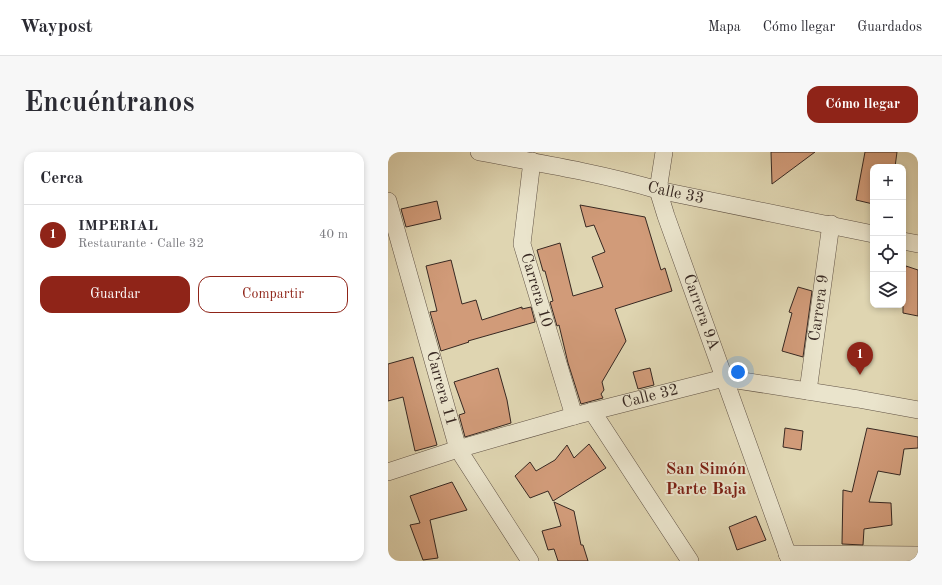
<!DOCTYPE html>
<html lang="es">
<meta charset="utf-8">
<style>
:root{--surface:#fff;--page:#f7f7f7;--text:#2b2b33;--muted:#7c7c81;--line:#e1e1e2;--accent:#8f2418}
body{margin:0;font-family:"Old Standard TT",serif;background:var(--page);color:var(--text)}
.controls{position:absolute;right:12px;top:12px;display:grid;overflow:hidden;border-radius:8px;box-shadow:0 2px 6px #0003}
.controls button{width:36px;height:36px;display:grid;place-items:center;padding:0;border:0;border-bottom:1px solid var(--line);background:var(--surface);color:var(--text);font:20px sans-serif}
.you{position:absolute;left:350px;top:220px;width:14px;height:14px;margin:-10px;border:3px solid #fff;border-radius:50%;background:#1a73e8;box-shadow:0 0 0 6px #1a73e833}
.badge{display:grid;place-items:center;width:26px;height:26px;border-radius:50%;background:var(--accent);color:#fff;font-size:13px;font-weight:700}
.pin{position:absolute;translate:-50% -33px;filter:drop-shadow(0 1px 2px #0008)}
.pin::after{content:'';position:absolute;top:21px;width:14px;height:12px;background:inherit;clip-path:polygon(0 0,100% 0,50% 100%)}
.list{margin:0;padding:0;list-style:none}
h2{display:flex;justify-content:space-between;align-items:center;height:52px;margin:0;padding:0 16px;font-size:17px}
h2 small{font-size:13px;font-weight:400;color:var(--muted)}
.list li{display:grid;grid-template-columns:26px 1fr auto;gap:12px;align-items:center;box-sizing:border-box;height:60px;padding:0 16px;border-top:1px solid var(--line)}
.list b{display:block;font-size:15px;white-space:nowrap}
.list p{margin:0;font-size:13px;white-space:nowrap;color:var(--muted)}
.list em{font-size:13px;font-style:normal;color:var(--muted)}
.actions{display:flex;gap:8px;padding:12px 16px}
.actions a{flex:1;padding:9px 0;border:1px solid var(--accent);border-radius:12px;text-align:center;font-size:14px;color:var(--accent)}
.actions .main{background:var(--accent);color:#fff}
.icon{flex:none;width:22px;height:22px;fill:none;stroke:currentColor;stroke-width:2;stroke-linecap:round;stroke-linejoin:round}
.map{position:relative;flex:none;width:530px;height:409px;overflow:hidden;border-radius:12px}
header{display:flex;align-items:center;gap:24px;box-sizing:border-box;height:56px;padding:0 20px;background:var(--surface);border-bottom:1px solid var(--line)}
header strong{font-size:19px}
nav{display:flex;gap:22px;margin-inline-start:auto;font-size:14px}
.intro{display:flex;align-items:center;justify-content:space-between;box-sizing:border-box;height:96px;padding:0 24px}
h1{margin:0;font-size:28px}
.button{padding:10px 18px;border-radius:12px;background:var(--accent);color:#fff;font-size:14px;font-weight:700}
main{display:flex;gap:24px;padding:0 24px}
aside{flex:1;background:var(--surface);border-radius:12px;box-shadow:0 2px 6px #0003}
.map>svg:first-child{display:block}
.building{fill:#d19b79;stroke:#372822}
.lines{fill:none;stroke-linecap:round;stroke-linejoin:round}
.street-casing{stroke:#615346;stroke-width:18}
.street{stroke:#eae4cc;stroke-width:17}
.labels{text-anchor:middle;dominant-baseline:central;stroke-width:4;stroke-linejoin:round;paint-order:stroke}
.street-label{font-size:16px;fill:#372822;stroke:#eae4cc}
.neighbourhood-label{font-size:17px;font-weight:bold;fill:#7a1f14;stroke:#eae4cc}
</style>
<header>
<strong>Waypost</strong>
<nav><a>Mapa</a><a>Cómo llegar</a><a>Guardados</a></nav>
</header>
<div class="intro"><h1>Encuéntranos</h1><a class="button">Cómo llegar</a></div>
<main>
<aside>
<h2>Cerca<small></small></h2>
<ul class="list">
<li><span class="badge">1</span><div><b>IMPERIAL</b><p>Restaurante · Calle 32</p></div><em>40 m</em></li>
</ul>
<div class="actions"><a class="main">Guardar</a><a>Compartir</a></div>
</aside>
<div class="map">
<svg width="530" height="409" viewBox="0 0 530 409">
<rect width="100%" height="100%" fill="#dfd5b1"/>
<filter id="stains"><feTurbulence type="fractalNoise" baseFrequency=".005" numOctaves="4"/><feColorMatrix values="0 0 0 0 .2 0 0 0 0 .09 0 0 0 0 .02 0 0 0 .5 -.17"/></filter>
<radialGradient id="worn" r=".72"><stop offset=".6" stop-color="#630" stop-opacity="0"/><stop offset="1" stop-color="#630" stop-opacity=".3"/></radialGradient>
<!-- building -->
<path class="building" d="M 383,0 L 427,0 L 384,32 Z
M 477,0 L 509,0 L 507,15 L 485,15 L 485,52 L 468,48 Z
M 49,49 L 53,67 L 18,75 L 13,57 Z
M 192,53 L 257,65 L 273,118 L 277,116 L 284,139 L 227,157 L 238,189 L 214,230 L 216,238 L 213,242 L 215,246 L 193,252 L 180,211 L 171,173 L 169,174 L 162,150 L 165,149 L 157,119 L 155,119 L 149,98 L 172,91 L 185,144 L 215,135 L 204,105 L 217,100 L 206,73 L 198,75 Z
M 63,108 L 74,152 L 88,148 L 94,168 L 134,155 L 134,157 L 143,155 L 147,170 L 80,189 L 81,190 L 53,199 L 42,160 L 49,159 L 38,114 Z
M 518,114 L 530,118 L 530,164 L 515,161 L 515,128 Z
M 410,135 L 424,139 L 415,205 L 394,199 L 404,161 L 401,160 Z
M 25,205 L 49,293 L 27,299 L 15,245 L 0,249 L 0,212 Z
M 110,216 L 119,248 L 123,271 L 77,285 L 71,263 L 77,261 L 66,230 Z
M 262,216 L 266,233 L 250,237 L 245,220 Z
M 397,276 L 415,279 L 413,298 L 395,295 Z
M 479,276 L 530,285 L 530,296 L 516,297 L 512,323 L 490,319 L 481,350 L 503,351 L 504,373 L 476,377 L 475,393 L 454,392 L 455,338 L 464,340 Z
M 201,292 L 218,316 L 165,349 L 160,339 L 142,346 L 127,324 L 142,310 L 148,319 L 167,308 L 179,293 L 186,306 Z
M 64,330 L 79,358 L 42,368 L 50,406 L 35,408 L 22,373 L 32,371 L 22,344 Z
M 166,350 L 186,359 L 193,393 L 195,393 L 200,409 L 170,409 L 166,397 L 160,398 L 154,379 L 173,374 Z
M 368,364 L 378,388 L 349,398 L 341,375 Z"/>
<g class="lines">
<defs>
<g id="street">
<path id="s1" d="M 91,0 C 151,11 212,21 270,38 L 485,82"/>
<path id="s2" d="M 276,0 L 270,38 L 278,64 L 402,409"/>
<path id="s3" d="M 144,9 L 134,92 L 186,264"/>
<path id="s4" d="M 0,49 L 70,297 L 142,409"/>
<path d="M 515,89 L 530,92"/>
<path id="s5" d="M 420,239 L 443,72"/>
<path d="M 204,259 L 302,409"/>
<path id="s6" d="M 0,320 L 70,297 L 186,264 L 336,226 L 470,247 L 530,258"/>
<path d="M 399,402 L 530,403"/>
</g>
</defs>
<!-- street casing -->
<use href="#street" class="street-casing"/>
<!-- street -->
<use href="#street" class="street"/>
</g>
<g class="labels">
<!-- street labels -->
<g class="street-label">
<text stroke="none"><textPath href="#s1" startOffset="201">Calle 33</textPath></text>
<text stroke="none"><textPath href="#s3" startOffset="132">Carrera 10</textPath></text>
<text stroke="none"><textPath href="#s5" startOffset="84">Carrera 9</textPath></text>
<text stroke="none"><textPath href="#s2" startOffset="168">Carrera 9A</textPath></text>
<text stroke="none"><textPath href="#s4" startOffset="195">Carrera 11</textPath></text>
<text stroke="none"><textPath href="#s6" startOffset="273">Calle 32</textPath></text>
</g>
<!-- neighbourhood labels -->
<g class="neighbourhood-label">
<text x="318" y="317">San Simón<tspan x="318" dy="20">Parte Baja</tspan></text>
</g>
</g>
<rect width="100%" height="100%" filter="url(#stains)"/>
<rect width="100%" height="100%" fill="url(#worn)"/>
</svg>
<div class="controls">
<button>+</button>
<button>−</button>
<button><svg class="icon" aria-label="locate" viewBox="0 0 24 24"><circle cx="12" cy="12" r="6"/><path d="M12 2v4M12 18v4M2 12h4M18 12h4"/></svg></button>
<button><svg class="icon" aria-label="layers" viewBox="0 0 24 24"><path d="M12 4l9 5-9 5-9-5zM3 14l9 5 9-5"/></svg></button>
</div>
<div class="you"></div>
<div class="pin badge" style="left:472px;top:223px">1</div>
</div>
</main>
